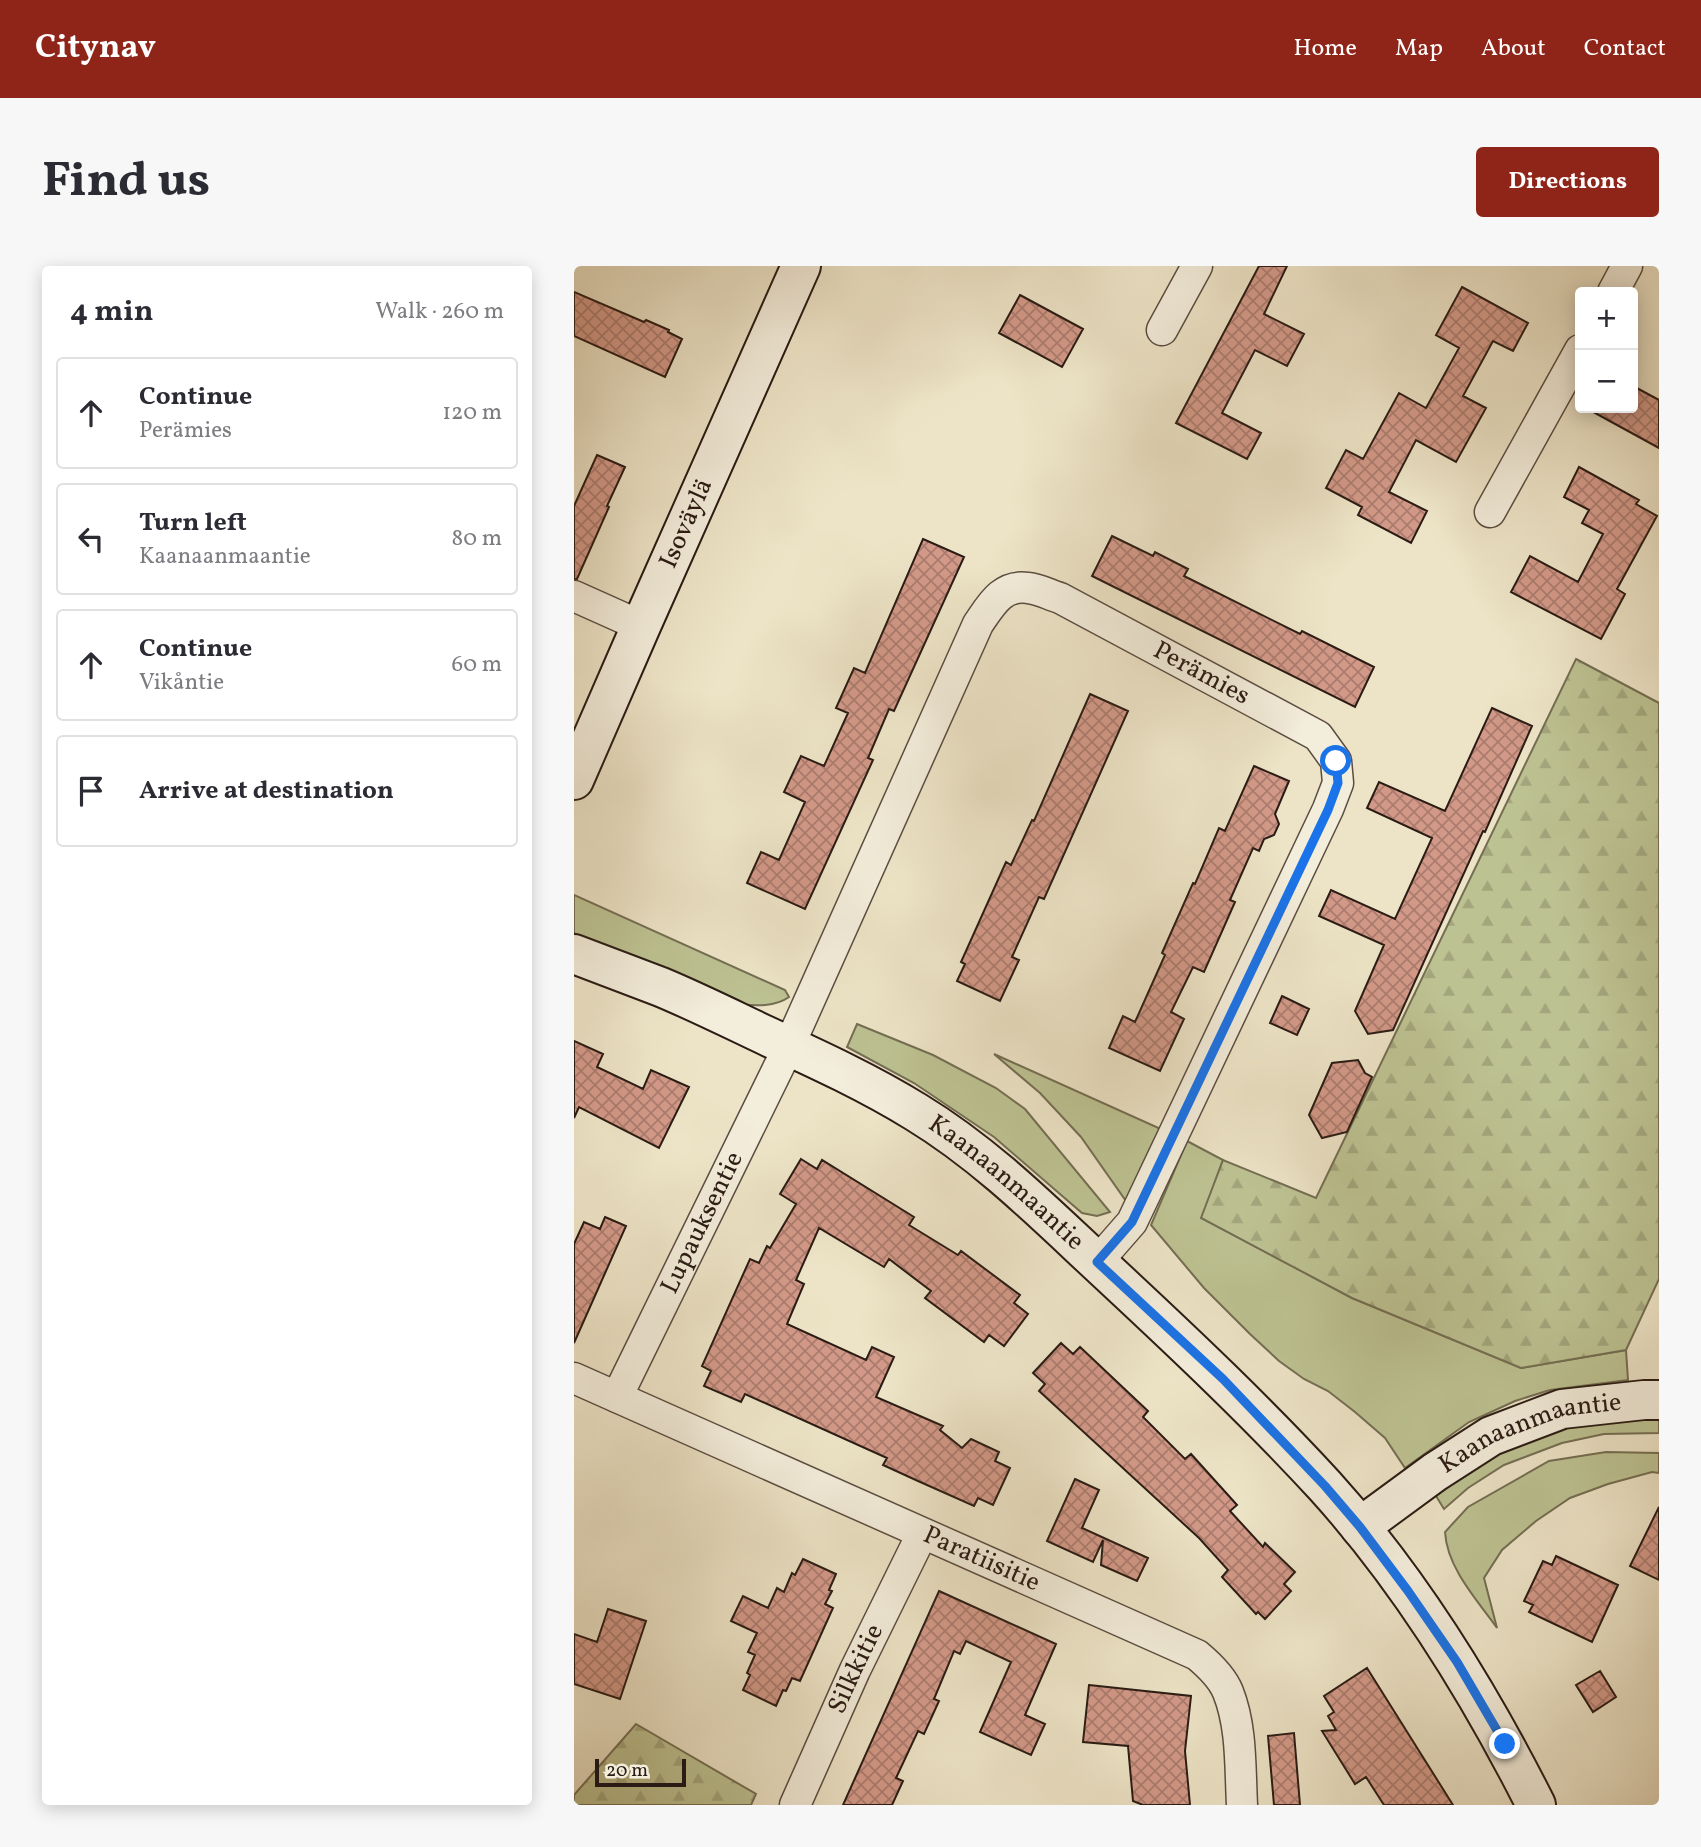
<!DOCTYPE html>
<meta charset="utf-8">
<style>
:root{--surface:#fff;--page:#f7f7f7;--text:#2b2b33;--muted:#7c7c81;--line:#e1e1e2;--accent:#8f2418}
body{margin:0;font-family:Vollkorn,serif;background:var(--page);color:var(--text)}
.controls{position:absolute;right:21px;top:21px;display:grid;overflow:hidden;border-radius:7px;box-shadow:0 4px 18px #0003}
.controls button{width:63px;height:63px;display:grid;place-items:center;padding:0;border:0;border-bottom:2px solid var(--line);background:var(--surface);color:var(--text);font:35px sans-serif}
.scale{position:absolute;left:21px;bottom:18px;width:91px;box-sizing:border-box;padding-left:7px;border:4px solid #2a1b14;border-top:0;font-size:19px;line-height:24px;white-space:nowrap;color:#2a1b14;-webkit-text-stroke:5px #f3eddb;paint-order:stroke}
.stop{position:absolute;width:21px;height:21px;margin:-16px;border:5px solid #1a73e8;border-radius:50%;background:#fff}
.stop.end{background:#1a73e8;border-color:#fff;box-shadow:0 2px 7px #0008}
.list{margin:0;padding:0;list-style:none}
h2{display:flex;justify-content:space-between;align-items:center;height:91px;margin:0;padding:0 28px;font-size:30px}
h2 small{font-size:23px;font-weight:400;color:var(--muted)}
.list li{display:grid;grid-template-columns:46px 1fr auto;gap:21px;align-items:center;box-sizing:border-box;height:112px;margin:0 14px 14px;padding:0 14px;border:2px solid var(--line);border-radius:7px}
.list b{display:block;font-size:26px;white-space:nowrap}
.list p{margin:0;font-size:23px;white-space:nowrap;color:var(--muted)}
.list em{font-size:23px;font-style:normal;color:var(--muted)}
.icon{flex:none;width:38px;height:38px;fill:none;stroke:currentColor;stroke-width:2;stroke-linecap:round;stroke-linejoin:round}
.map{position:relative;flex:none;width:1085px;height:1539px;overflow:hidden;border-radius:7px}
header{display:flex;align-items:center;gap:42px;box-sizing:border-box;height:98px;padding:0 35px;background:var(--accent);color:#fff}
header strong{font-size:33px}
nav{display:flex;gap:38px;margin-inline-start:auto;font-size:24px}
.intro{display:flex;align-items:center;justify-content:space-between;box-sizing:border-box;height:168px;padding:0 42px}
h1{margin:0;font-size:49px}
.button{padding:18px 32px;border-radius:7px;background:var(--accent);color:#fff;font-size:24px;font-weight:700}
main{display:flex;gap:42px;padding:0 42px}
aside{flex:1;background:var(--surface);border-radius:7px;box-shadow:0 4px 18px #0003}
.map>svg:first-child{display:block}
.green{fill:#bdc292;stroke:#746e53;stroke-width:2}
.forest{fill:url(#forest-firs);stroke:#746e53;stroke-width:2}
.building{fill:url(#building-cross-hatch);stroke:#2a1b14;stroke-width:2}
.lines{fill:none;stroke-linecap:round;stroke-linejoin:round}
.street-casing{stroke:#5b4d41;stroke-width:33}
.secondary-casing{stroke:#2a1b14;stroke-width:42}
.street{stroke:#f3eddb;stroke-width:30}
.secondary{stroke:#f3eddb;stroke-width:38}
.route{stroke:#1a73e8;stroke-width:9}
.labels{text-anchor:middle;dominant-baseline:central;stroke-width:5;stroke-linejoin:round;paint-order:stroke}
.street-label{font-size:26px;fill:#2a1b14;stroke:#f3eddb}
</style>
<header>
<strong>Citynav</strong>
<nav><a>Home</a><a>Map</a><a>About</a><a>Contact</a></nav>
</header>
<div class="intro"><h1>Find us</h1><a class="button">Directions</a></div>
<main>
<aside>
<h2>4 min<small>Walk · 260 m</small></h2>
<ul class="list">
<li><svg class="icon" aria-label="ahead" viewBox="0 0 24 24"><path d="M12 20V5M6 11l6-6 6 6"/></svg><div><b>Continue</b><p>Perämies</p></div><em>120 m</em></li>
<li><svg class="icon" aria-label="left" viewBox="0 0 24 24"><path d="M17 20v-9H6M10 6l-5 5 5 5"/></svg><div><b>Turn left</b><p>Kaanaanmaantie</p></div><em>80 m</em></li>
<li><svg class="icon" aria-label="ahead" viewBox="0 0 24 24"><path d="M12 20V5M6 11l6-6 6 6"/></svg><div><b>Continue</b><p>Vikåntie</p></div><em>60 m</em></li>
<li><svg class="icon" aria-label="arrive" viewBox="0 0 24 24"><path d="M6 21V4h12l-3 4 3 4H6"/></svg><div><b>Arrive at destination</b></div></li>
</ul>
</aside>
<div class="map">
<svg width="1085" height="1539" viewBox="0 0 1085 1539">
<defs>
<pattern id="forest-firs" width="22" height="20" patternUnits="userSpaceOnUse" patternTransform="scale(1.75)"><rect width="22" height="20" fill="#bdc292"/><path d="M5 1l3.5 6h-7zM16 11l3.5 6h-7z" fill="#a3a67d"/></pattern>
<pattern id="building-cross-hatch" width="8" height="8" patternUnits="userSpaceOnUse" patternTransform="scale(1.75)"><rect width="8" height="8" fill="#d39988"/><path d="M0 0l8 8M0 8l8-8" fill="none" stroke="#ab7c6e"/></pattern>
</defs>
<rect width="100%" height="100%" fill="#ede4c7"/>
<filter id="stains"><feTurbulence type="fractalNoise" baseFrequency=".00286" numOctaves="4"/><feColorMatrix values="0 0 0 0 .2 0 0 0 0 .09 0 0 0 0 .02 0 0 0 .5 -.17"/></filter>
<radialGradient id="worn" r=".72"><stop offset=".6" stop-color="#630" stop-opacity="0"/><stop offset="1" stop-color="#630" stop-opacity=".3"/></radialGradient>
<!-- green -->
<path class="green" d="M 0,629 L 211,724 L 215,731 C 201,741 182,740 166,738 L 4,669 L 0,667 Z
M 283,758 L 359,789 L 422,822 L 451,843 L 536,946 L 523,950 L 508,947 L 420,871 L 340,817 L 273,781 Z
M 420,788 L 589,864 L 552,935 L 507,871 L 466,827 Z
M 613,875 L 649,894 L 628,952 L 778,1032 L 947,1102 L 1052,1084 L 1054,1114 L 976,1124 L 941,1135 L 895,1156 L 831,1202 L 811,1172 L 781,1146 L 754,1125 L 730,1113 L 705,1095 L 676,1068 L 630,1022 L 577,959 Z
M 1085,1152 L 1085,1167 L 1030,1168 L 988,1177 L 930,1199 L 894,1222 L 870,1243 L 859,1225 L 886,1204 L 978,1162 L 1031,1153 Z
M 1032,1186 L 1085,1187 L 1085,1207 L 1078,1206 L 1034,1218 L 996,1232 L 962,1255 L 928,1284 L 910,1312 L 923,1362 C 903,1334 873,1302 871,1266 L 894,1241 L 975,1195 Z"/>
<!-- forest -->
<path class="forest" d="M 1002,393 L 1085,437 L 1085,1013 L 1052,1084 L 947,1102 L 778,1032 L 627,952 L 649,894 L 742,932 Z
M 62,1458 L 182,1528 L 177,1539 L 0,1539 L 0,1529 Z"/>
<!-- building -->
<path class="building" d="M 685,0 L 713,0 L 690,48 L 730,68 L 713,100 L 681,84 L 648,147 L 687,167 L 673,193 L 602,157 Z
M 888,21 L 954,57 L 939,85 L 919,75 L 889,130 L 912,142 L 882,196 L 842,174 L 815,226 L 853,245 L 837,277 L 784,249 L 788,241 L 752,222 L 772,184 L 789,193 L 825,127 L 852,142 L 885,82 L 862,69 Z
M 0,26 L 70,56 L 72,54 L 95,64 L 94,66 L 108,73 L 91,111 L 0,70 Z
M 446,29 L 509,63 L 488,101 L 425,67 Z
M 1059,120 L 1085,134 L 1085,182 L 1012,142 L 1059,142 Z
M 23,189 L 51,201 L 33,240 L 35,241 L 3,313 L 0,313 L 0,240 Z
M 1005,201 L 1065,234 L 1062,238 L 1083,250 L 1043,323 L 1051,328 L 1027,373 L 937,326 L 956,290 L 1004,316 L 1029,268 L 1008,257 L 1015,244 L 990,231 Z
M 538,270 L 579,290 L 581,286 L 614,303 L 610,310 L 726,368 L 728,365 L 800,401 L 781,441 L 518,310 Z
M 349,273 L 390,291 L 320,445 L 315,443 L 294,492 L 299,494 L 231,643 L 173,617 L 187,586 L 205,594 L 231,536 L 210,526 L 227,490 L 250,500 L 274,447 L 262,442 L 280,402 L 291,407 Z
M 516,428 L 554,445 L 470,633 L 465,631 L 438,691 L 445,694 L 426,735 L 383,715 L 391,698 L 387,696 L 432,596 L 437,599 L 458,554 L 460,555 Z
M 918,442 L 958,460 L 911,566 L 909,565 L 819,764 L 794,768 L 781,745 L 810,679 L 745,650 L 757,624 L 821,653 L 858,572 L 793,542 L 805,516 L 871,545 Z
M 680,500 L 715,515 L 701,548 L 705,558 L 700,569 L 690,573 L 685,585 L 679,582 L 656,634 L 661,636 L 630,706 L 619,701 L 597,746 L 610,753 L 586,805 L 535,782 L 549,750 L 561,756 L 591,689 L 588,687 L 619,617 L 621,618 L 645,562 L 651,565 Z
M 708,730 L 735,743 L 723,769 L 696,757 Z
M 0,775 L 29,788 L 23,801 L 69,823 L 77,804 L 115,821 L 85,882 L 5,841 L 0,852 Z
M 784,794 L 791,807 L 798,811 L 773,866 L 748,872 L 735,849 L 758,797 Z
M 227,893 L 243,903 L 248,894 L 340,951 L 335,959 L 384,989 L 387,985 L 446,1029 L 440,1037 L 454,1048 L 430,1080 L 415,1069 L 410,1076 L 351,1032 L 357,1025 L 315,993 L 310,1001 L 245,962 L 222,1014 L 230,1018 L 213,1058 L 292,1094 L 298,1081 L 320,1091 L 302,1131 L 369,1160 L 366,1164 L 388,1182 L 397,1173 L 425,1186 L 421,1195 L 436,1202 L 419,1239 L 404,1232 L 400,1240 L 344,1215 L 309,1199 L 313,1192 L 171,1128 L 167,1136 L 130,1120 L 137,1105 L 128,1100 L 176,993 L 185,997 L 193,980 L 196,982 L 222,938 L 206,928 Z
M 31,951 L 52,960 L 0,1077 L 0,978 L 10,956 L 26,963 Z
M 487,1077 L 499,1088 L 506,1081 L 574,1145 L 569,1151 L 611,1193 L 617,1188 L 663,1239 L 656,1245 L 689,1281 L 691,1277 L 721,1306 L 710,1318 L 717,1325 L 691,1353 L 684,1346 L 682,1348 L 648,1311 L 654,1304 L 625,1272 L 465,1125 L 471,1118 L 459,1107 Z
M 501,1213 L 525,1224 L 508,1262 L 574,1292 L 563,1315 L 527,1299 L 529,1274 L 519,1296 L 473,1275 Z
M 1085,1241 L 1085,1314 L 1056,1300 Z
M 982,1290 L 1044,1319 L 1018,1376 L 955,1346 L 959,1339 L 950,1335 L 969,1295 L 978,1299 Z
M 229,1293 L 262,1308 L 255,1324 L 258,1325 L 251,1338 L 259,1342 L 226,1415 L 218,1412 L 212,1425 L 209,1424 L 202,1440 L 169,1424 L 176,1409 L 173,1407 L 181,1389 L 174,1386 L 183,1367 L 157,1355 L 169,1330 L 194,1342 L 203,1322 L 210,1326 L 218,1307 L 221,1309 Z
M 365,1325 L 482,1378 L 451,1449 L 471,1458 L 457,1489 L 406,1466 L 437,1396 L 392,1375 L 386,1388 L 380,1385 L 360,1433 L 365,1435 L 350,1468 L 344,1465 L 322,1512 L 329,1515 L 318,1539 L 269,1539 Z
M 34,1343 L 72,1355 L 46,1433 L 0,1418 L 0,1368 L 23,1376 Z
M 793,1402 L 879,1539 L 810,1539 L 792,1511 L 781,1518 L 748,1465 L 762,1464 L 754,1450 L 760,1446 L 750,1430 Z
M 1026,1405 L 1042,1431 L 1019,1446 L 1002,1419 Z
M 515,1419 L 617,1430 L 611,1485 L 616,1539 L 569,1539 L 559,1535 L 554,1480 L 509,1476 Z
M 720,1467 L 726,1539 L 700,1539 L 694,1470 Z"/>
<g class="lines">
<defs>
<g id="street">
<path d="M 1039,26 L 1053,0"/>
<path d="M 588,64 L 623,0"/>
<path d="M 916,246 L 1006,84"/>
<path d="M 0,330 L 67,360"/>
<path id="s1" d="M 0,1112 L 623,1389 C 635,1399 648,1411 654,1426 C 668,1461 666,1502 668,1539"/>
<path id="s2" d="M 43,1131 L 215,780 L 404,358 C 417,339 428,318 454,322 C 465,323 476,329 486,332 L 744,470 L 762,495 L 764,517 L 754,543 L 558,956 L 523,996"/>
<path id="s3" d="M 221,1539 L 281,1404 L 348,1268"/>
</g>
<g id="secondary">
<path id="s4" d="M 0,514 L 67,360 L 227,0"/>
<path id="s5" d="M 0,688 C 29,699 58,710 87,721 C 123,736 159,754 195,771 C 245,794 295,817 342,846 C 416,891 476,953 539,1011 C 612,1079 684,1147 751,1220 C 837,1315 905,1426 962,1539"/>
<path id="s6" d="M 786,1261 L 861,1206 L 917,1170 L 988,1143 L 1070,1134 L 1085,1134"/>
</g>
</defs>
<!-- street casing -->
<use href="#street" class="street-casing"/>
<!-- secondary casing -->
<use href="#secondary" class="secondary-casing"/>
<!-- street -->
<use href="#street" class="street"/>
<!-- secondary -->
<use href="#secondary" class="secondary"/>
</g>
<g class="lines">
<!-- route -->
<path class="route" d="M 762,495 L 764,517 L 754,544 L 558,956 L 523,996 L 649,1113 L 751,1220 L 786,1261 L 834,1325 L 883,1396 L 931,1478"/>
</g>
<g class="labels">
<!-- street labels -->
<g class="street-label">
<text stroke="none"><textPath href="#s4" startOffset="280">Isoväylä</textPath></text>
<text stroke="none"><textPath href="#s2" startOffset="1113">Perämies</textPath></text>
<text stroke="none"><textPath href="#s5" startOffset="492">Kaanaanmaantie</textPath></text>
<text stroke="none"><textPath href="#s2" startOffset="194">Lupauksentie</textPath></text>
<text stroke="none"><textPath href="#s6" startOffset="198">Kaanaanmaantie</textPath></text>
<text stroke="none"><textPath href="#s1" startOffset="446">Paratiisitie</textPath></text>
<text stroke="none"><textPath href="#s3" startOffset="149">Silkkitie</textPath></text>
</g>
</g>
<rect width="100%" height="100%" filter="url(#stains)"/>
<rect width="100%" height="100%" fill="url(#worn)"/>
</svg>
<div class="controls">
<button>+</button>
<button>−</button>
</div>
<div class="scale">20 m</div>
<div class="stop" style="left:762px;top:495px"></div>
<div class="stop end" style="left:931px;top:1478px"></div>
</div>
</main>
